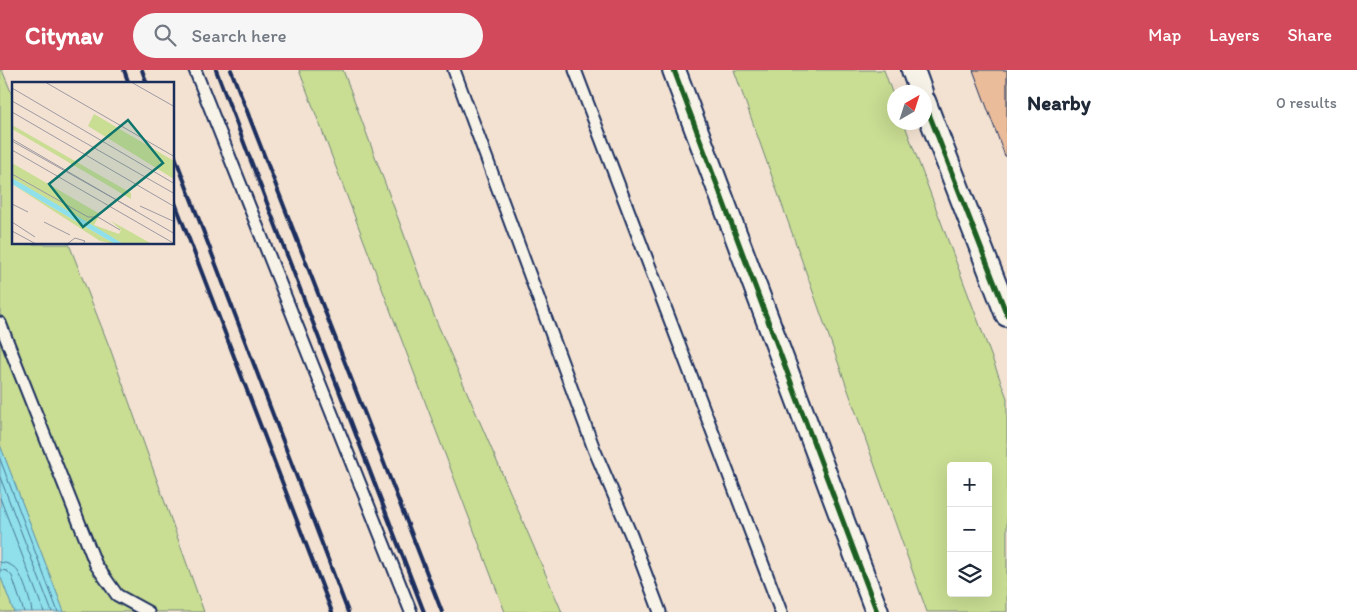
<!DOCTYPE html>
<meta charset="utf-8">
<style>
:root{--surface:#fff;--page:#f6f6f7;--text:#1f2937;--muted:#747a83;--line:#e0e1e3;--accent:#d1495b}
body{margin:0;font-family:Itim,sans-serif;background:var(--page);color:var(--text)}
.controls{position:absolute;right:15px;bottom:15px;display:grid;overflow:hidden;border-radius:5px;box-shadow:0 5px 20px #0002}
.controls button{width:45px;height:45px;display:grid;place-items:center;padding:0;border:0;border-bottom:1px solid var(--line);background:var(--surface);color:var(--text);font:25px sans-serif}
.compass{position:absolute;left:887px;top:15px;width:45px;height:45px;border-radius:50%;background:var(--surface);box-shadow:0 5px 20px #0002;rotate:39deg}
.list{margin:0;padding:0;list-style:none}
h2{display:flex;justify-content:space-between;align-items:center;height:65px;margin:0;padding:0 20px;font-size:21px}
h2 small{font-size:16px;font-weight:400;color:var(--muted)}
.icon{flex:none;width:28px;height:28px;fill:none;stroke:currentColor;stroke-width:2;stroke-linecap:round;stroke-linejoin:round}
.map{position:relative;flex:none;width:1007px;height:542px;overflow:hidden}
header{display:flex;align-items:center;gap:30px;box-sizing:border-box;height:70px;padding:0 25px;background:var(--accent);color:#fff}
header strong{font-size:24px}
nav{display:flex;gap:28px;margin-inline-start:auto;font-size:18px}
.search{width:350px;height:45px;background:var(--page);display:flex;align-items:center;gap:12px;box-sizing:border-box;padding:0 18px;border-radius:28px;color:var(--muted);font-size:19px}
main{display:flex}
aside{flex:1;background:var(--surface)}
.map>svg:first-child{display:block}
.green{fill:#c9dd93;stroke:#728678;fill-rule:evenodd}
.water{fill:#8fe0eb;stroke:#6199b3}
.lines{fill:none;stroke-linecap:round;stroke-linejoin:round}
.shore{stroke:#497696;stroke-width:1}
.building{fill:#eabc9a;stroke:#1b2f5e;filter:url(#shadow)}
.lane-casing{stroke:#1b2f5e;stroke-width:15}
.street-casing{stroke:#1b2f5e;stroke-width:26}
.lane{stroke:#f7f3e8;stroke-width:11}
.street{stroke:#f7f3e8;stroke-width:22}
.rail{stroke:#1b2f5e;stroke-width:4}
.cycleway-casing{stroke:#f7f3e8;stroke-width:8}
.cycleway{stroke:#1b5e20;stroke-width:5}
.inset-road{fill:none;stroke:#9d9aa3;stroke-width:1}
.view{fill:#0f766e;fill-opacity:0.15;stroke:#0f766e;stroke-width:2.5}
.inset-edge{fill:none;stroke:#1b2f5e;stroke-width:2.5}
</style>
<header>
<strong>Citynav</strong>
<div class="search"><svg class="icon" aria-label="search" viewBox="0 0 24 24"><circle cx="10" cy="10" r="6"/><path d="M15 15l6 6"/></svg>Search here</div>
<nav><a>Map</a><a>Layers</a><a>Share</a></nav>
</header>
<main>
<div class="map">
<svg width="1007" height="542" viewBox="0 0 1007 542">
<defs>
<filter id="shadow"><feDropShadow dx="5.5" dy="3" stdDeviation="0" flood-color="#0004"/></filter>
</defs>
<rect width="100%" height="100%" fill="#f3e2d1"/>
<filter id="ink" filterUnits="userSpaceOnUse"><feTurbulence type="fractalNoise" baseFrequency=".02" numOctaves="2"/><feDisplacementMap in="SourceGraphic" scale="10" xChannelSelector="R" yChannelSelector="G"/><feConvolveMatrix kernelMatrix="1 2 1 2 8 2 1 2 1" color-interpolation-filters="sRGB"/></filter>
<g filter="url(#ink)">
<!-- green -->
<path class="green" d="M 0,0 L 2,0 L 14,29 L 14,174 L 69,174 L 111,281 L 204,542 L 64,542 L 0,375 Z
M 299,0 L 343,0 L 435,248 L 562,542 L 505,542 Z
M 734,0 L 884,0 L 894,28 L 894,52 L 904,53 L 1007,328 L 1007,542 L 927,542 ZM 951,396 L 988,396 L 988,523 L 951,523 Z
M 0,505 L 14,542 L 0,542 Z"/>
<!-- water -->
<path class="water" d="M 0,375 L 64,542 L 14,542 L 0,505 Z"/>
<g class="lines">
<!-- shore -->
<path class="shore" d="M 0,389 L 58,542
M 0,407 L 52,542
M 0,428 L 44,542
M 0,492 C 6,493 10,494 15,498 C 22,504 31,532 32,542
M 0,500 L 7,501 L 12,506 L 24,542"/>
</g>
<!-- building -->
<path class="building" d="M 973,0 L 1007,0 L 1007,86 L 1005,86 Z"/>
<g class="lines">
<defs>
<path id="lane" d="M 195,0 L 411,542
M 454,0 L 594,379 L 631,465 L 660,542
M 575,0 L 781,542
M 0,253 L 96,495 L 117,525 L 148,542"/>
<path id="street" d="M 674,0 L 877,542
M 913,0 L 921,22
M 924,31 L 1007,245"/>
</defs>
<!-- lane casing -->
<use href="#lane" class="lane-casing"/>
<!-- street casing -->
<use href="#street" class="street-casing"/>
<!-- lane -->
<use href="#lane" class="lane"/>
<!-- street -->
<use href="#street" class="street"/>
<!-- rail -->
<path class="rail" d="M 124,0 L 129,14
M 142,0 L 147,14
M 216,0 L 424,542
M 231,0 L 442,542
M 174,84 L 348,542
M 174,130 L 332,542"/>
<defs>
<path id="cycleway" d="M 674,0 L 877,542
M 924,31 L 1007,245"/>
</defs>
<!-- cycleway casing -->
<use href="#cycleway" class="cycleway-casing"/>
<!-- cycleway -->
<use href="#cycleway" class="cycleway"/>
</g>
</g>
<!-- overview -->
<g transform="translate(12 12)">
<rect width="162" height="162" fill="#f3e2d1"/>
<path d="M 82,32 L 162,79 L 162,97 L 76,44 ZM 0,43 L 119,111 L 119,117 L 0,47 ZM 0,81 L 88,132 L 82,143 L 107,152 L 109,148 L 99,139 L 140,162 L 111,162 L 0,96 ZM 0,102 L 103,162 L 88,159 Z" fill="#c9dd93"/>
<path d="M 0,96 L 87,147 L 111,162 L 103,162 L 0,102 Z" fill="#8fe0eb"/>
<path class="inset-road" d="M 33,0 L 163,75M 119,0 L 163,25M 0,6 L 163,102M 0,19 L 163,112M 0,30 L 163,125M 0,57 L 163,152M 0,59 L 124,129M 0,68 L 163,162M 0,92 L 76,135 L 86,135 L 108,148M 0,122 L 16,130M 128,124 L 163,140M 0,140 L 23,155M 32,140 L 58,153M 0,149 L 24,162M 55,162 L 63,156 L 73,159 L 71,162"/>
<path class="view" d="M 116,38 L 151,81 L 71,145 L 37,102 Z"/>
<rect width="162" height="162" class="inset-edge"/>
</g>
</svg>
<div class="controls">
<button>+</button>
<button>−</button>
<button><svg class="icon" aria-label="layers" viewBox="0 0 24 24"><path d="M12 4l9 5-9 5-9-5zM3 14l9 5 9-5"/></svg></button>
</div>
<svg class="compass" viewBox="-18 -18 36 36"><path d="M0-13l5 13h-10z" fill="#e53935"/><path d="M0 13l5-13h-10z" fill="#747a83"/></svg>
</div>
<aside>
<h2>Nearby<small>0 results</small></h2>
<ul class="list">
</ul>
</aside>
</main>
